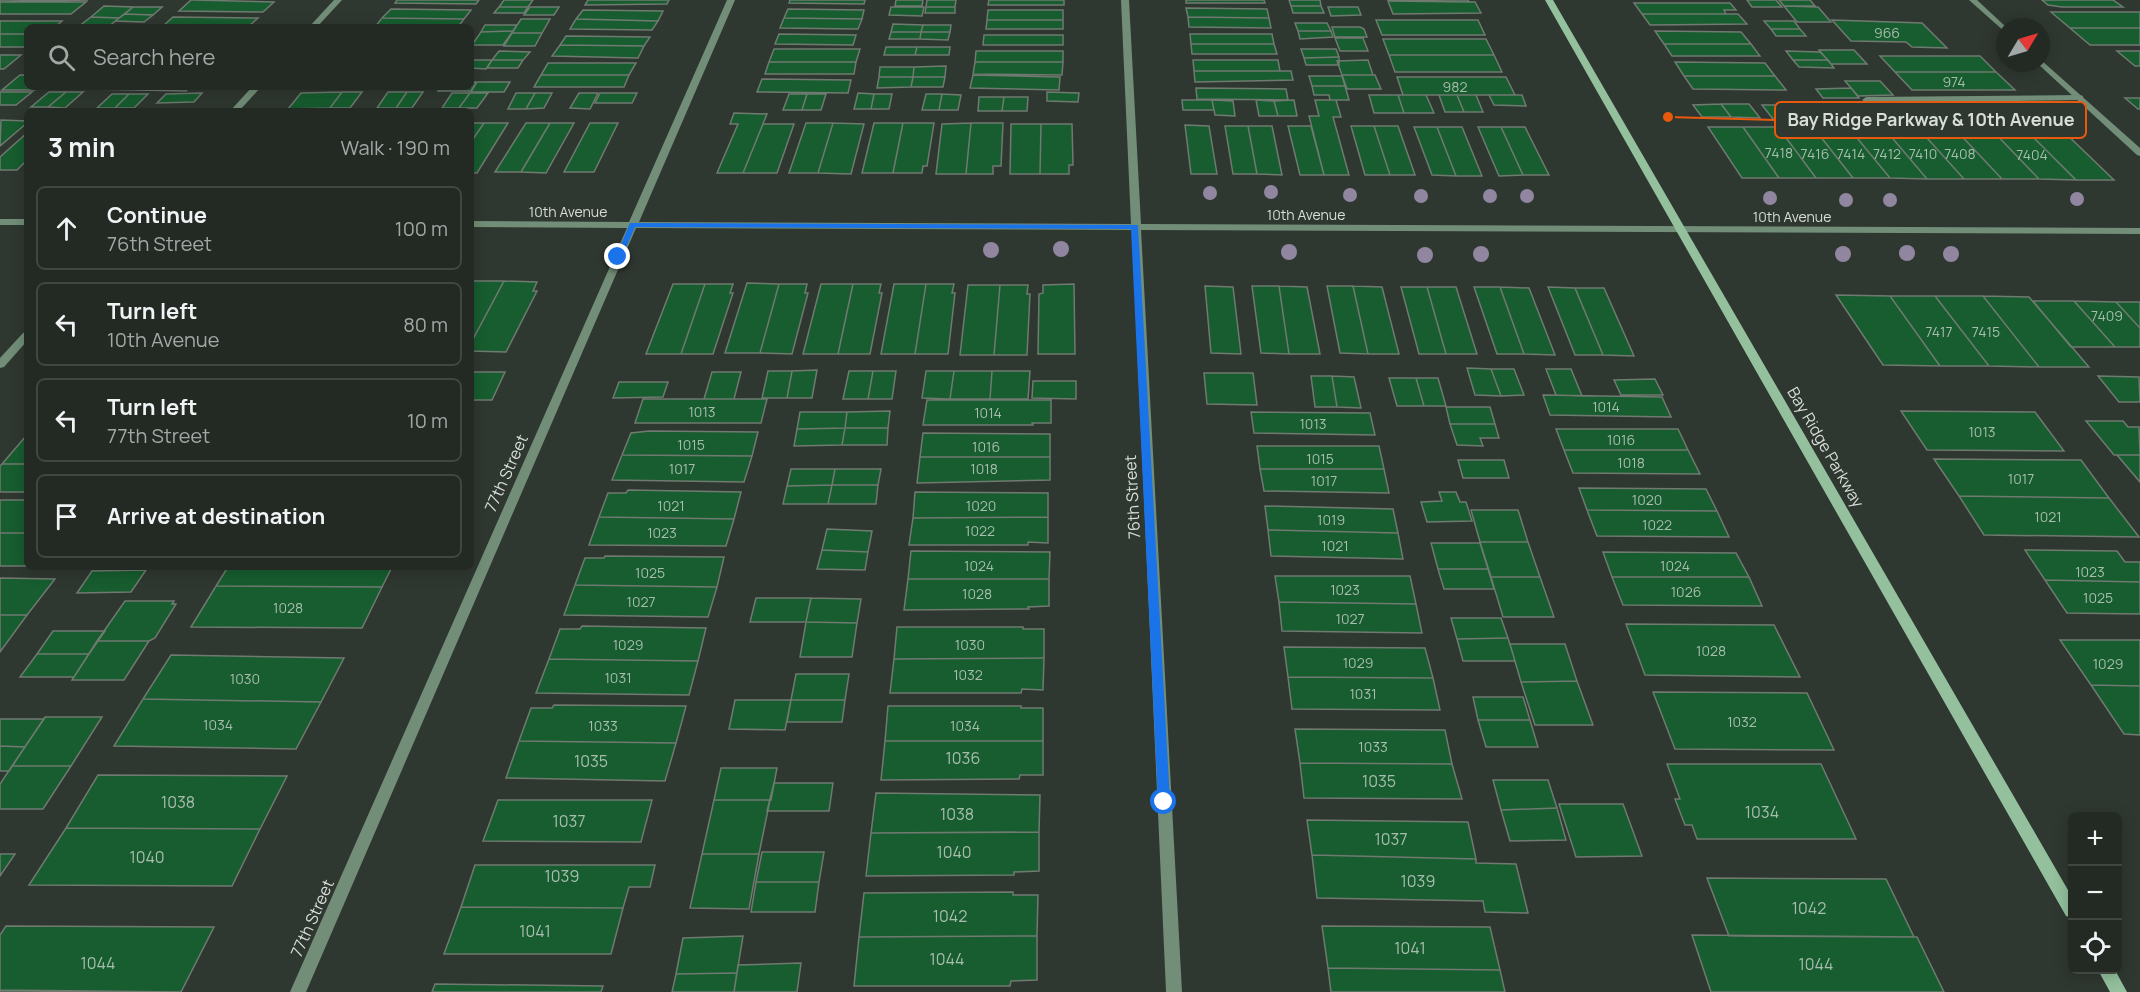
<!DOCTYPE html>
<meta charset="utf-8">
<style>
:root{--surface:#232a24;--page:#2b322c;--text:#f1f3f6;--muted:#a3a7a6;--line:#404641}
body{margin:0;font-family:Manrope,sans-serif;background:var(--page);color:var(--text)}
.controls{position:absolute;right:18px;bottom:18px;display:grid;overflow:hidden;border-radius:9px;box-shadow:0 3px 15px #0003}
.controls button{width:54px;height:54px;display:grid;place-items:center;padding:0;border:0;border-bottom:2px solid var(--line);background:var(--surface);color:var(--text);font:30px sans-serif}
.compass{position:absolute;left:1996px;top:18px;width:54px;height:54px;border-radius:50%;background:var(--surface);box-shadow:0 3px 15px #0003;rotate:52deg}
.stop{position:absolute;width:18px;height:18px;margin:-14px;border:4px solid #1a73e8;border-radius:50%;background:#fff}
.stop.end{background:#1a73e8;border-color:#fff;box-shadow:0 2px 6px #0008}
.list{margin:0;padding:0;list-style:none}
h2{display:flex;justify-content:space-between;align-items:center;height:78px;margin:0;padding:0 24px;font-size:26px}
h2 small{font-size:20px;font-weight:400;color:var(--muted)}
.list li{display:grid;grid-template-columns:39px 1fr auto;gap:18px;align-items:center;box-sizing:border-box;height:84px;margin:0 12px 12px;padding:0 12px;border:2px solid var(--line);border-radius:9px}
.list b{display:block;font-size:22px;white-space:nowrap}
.list p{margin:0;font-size:20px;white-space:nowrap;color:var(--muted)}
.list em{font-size:20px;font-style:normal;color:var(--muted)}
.icon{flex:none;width:33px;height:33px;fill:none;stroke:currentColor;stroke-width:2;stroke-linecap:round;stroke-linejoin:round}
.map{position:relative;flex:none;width:2140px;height:992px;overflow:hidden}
.search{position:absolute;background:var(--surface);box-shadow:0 3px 15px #0003;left:24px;top:24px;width:450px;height:66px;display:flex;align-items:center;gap:15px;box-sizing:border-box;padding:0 21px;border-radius:9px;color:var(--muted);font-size:22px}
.panel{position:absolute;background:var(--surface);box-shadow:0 3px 15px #0003;left:24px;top:108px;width:450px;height:462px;border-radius:9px}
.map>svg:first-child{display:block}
.building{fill:#175d2f;stroke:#707a71;stroke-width:1.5}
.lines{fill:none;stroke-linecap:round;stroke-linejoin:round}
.lane{fill:#728e78;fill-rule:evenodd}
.street{fill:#728e78;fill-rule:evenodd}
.secondary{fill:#94c09d;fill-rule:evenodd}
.tree{fill:#9086a0}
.route{fill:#1a73e8}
.labels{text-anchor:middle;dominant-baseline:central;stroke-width:4.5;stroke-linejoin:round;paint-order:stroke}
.number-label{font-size:14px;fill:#a8bdae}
.far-street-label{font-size:14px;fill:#d8ddd9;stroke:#2f3830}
.street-label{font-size:16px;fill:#d8ddd9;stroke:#2f3830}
.near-number-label{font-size:16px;fill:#a8bdae}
.leader{fill:none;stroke:#e8590c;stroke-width:2}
.callout-dot{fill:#e8590c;stroke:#2f3830;stroke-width:2}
.callout{fill:#2f3830;stroke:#e8590c;stroke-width:2}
.callout-label{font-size:18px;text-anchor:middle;font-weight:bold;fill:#d8ddd9}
</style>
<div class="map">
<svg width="2140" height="992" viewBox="0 0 2140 992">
<rect width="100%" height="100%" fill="#2f3830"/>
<!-- building -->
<path class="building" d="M 0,0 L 88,0 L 0,2 Z
M 191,0 L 194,0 L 274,2 L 263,12 L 179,11 Z
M 397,0 L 479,0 L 476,4 L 395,3 Z
M 504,0 L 533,0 L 528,7 L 499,7 Z
M 588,0 L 669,0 L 667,4 L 585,5 Z
M 790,0 L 865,0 L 864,4 L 789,3 Z
M 896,0 L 923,0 L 922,6 L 895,6 Z
M 927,0 L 956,0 L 955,7 L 926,7 Z
M 989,0 L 1064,0 L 1064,5 L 988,5 Z
M 1186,0 L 1264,0 L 1265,3 L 1186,3 Z
M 1289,0 L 1320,0 L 1321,6 L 1291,6 Z
M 1388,0 L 1468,0 L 1469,2 L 1388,1 Z
M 1747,0 L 1776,0 L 1782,7 L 1752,7 Z
M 1779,0 L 1810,0 L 1815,6 L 1784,6 Z
M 2042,0 L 2113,0 L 2123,7 L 2062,7 L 2048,5 Z
M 1388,1 L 1475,2 L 1481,13 L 1393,14 Z
M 0,2 L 86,2 L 71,14 L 0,14 Z
M 1634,3 L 1730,3 L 1736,10 L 1724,10 L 1726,14 L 1642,14 Z
M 104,6 L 133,7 L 119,18 L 91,17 Z
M 1291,6 L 1321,6 L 1324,13 L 1293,13 Z
M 1784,6 L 1818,7 L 1831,22 L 1797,22 Z
M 133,7 L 162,7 L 153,15 L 125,14 Z
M 499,7 L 528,7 L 524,13 L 494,13 Z
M 530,7 L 559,7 L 554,15 L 524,15 Z
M 891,7 L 924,7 L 922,16 L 889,15 Z
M 926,7 L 955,7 L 955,13 L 925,13 Z
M 1328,7 L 1358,7 L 1361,15 L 1331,16 Z
M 1186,8 L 1267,9 L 1269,18 L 1188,17 Z
M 391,9 L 471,10 L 464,19 L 382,18 Z
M 788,9 L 864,10 L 862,19 L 784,18 Z
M 583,10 L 663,11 L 658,21 L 576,19 Z
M 988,10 L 1063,10 L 1063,20 L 987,20 Z
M 2051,12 L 2140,12 L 2140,28 L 2070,28 Z
M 125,14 L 153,15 L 144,22 L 115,21 Z
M 1642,14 L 1738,14 L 1747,24 L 1650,25 Z
M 91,17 L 119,18 L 108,27 L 78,27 Z
M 173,17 L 258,18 L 248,27 L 162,27 Z
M 1188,17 L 1269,18 L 1271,28 L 1189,27 Z
M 382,18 L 464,19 L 458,27 L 375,27 Z
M 784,18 L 862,19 L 858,29 L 780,28 Z
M 521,19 L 550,19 L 542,33 L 512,33 Z
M 576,19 L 658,21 L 652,30 L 570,29 Z
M 987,20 L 1063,20 L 1063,29 L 986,29 Z
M 1376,20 L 1478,20 L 1485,35 L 1382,35 Z
M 1832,20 L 1922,23 L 1947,48 L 1912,47 L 1906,42 L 1851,41 Z
M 0,21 L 62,21 L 55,27 L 27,27 L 27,34 L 0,34 Z
M 1764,21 L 1794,21 L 1800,29 L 1771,29 Z
M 1295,23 L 1327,23 L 1331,31 L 1298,31 Z
M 893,24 L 923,25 L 921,32 L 891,32 Z
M 485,25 L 517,25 L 513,31 L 481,32 Z
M 923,25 L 951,25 L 950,32 L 921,32 Z
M 1332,27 L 1360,27 L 1364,29 L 1367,37 L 1335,37 Z
M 2070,28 L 2140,28 L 2140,45 L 2090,45 Z
M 1771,29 L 1800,29 L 1806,36 L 1776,36 Z
M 513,31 L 503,45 L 472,45 L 481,32 Z
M 1298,31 L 1331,31 L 1333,37 L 1300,39 Z
M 1655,31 L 1741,32 L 1751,44 L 1664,44 Z
M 891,32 L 921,32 L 920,39 L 889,39 Z
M 921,32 L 950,32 L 948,40 L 920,39 Z
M 512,33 L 542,33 L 535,46 L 504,46 Z
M 0,34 L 27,34 L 27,47 L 0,47 Z
M 779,34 L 856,35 L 853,45 L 775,44 Z
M 1190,34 L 1272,34 L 1274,44 L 1191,44 Z
M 984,35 L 1063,35 L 1063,45 L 983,45 Z
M 566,36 L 650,37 L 644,46 L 560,45 Z
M 1335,38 L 1363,38 L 1368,51 L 1340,51 Z
M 1383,39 L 1486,39 L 1494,55 L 1389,55 Z
M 1191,44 L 1274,44 L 1277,54 L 1192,54 Z
M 1664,44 L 1751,44 L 1760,56 L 1672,56 Z
M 560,45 L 644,46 L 638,58 L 552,56 Z
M 886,47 L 917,47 L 915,55 L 884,55 Z
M 917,47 L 950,47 L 949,55 L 915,55 Z
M 774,49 L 860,49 L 856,62 L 769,62 Z
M 1301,49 L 1336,49 L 1339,57 L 1304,58 Z
M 1819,50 L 1854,50 L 1867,64 L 1831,64 Z
M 499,51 L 530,52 L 523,60 L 492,60 Z
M 976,51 L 1063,51 L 1063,62 L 975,62 Z
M 1786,51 L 1820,52 L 1828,60 L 1793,60 Z
M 2117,51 L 2140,51 L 2140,66 L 2135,66 Z
M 0,55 L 21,55 L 4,69 L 0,69 Z
M 1389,55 L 1494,55 L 1502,72 L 1395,72 Z
M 1880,56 L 1980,56 L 1996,72 L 1895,72 Z
M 1339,57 L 1339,65 L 1306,65 L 1304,58 Z
M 471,60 L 492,60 L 486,69 L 471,68 Z
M 492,60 L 523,60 L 518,68 L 487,68 Z
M 1193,60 L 1278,60 L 1280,71 L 1194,71 Z
M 1368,60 L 1373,75 L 1342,75 L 1337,61 Z
M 1793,60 L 1828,60 L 1834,68 L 1799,67 Z
M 769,62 L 856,62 L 854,74 L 765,74 Z
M 975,62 L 1063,62 L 1062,75 L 973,74 Z
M 1675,62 L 1765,63 L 1775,76 L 1684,76 Z
M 548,63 L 636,63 L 629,75 L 541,75 Z
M 946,66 L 945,77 L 913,77 L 914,67 Z
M 880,67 L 914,67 L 913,77 L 879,77 Z
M 1194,71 L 1291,71 L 1293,80 L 1195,82 Z
M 1895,72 L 1996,72 L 2015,90 L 1912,90 Z
M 20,75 L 27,75 L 27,87 L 38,87 L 35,90 L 2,90 Z
M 541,75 L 629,75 L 624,87 L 534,87 Z
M 973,75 L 1060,77 L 1059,90 L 970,88 Z
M 1342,75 L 1375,75 L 1381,89 L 1347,89 Z
M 1309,76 L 1342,76 L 1345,86 L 1312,86 Z
M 1684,76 L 1775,76 L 1786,90 L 1693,89 Z
M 879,77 L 913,77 L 911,87 L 877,88 Z
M 913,77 L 945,77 L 943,87 L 911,87 Z
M 1397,77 L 1506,77 L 1515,95 L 1403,95 Z
M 762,79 L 851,80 L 848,93 L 757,92 Z
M 1845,81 L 1880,81 L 1893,95 L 1858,96 Z
M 471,82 L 476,82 L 471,91 L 438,91 L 440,87 L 471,87 Z
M 477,82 L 510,82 L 504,92 L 471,92 Z
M 1312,86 L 1345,86 L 1349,100 L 1330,100 L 1329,95 L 1314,95 Z
M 95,87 L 190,87 L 186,91 L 92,89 Z
M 1196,88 L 1286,89 L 1288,100 L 1197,99 Z
M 1851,88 L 1859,98 L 1823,98 L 1816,89 Z
M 0,92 L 32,92 L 16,105 L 0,105 Z
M 49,92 L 66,92 L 48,107 L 31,107 Z
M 66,92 L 83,92 L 65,108 L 48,107 Z
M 342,92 L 330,108 L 288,109 L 301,93 Z
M 342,92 L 362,92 L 350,108 L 330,108 Z
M 388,92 L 407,92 L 396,108 L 377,108 Z
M 407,92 L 423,92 L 412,108 L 396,108 Z
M 1047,92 L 1079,93 L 1078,102 L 1047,101 Z
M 202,93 L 194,102 L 157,103 L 166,94 Z
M 452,93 L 470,93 L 459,108 L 442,108 Z
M 470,93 L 488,93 L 477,108 L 459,108 Z
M 516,93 L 535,93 L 526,109 L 508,109 Z
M 535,93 L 552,93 L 544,108 L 526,109 Z
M 579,93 L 598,93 L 590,109 L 570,108 Z
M 600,93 L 637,93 L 632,103 L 595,103 Z
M 858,93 L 874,94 L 871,109 L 854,109 Z
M 112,94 L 129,94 L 115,108 L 97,108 Z
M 129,94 L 148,94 L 134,108 L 115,108 Z
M 789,94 L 807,94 L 802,110 L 783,110 Z
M 807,94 L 826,94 L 821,110 L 802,110 Z
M 874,94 L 892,94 L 889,109 L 871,109 Z
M 926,94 L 942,94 L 939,110 L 922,110 Z
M 942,94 L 961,95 L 958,110 L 939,110 Z
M 1369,95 L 1398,95 L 1404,113 L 1374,113 Z
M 1398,95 L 1426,95 L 1434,113 L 1404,113 Z
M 1439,95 L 1457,95 L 1464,112 L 1445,112 Z
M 1457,95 L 1476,95 L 1483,112 L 1464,112 Z
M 1489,95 L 1522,95 L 1526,106 L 1494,105 Z
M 979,97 L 1004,97 L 1002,111 L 978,111 Z
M 1004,97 L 1028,97 L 1027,111 L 1002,111 Z
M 2125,98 L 2140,98 L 2140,109 L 2138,109 Z
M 1182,100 L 1212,100 L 1214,110 L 1183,110 Z
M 1212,100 L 1233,101 L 1235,116 L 1215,115 Z
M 1256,100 L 1274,101 L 1278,116 L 1259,116 Z
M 1294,100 L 1297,116 L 1278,116 L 1274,101 Z
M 1315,100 L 1336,100 L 1341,117 L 1333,117 L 1349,175 L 1324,175 L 1309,116 L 1319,116 Z
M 1721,104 L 1731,117 L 1702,117 L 1693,105 Z
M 1721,104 L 1749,104 L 1760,118 L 1731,117 Z
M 1762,105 L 1795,105 L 1810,122 L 1777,124 Z
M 734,113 L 767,114 L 743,173 L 717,173 L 738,124 L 730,124 Z
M 1,120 L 27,121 L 27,123 L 0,146 Z
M 471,123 L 484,123 L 471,142 Z
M 484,123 L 508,123 L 477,173 L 471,173 L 471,142 Z
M 526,123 L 550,123 L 521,172 L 495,172 Z
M 550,123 L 574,123 L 546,173 L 521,172 Z
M 590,123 L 618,123 L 594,172 L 564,172 Z
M 806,123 L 833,123 L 818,173 L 789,173 Z
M 833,123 L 864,124 L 851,174 L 818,173 Z
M 874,123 L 903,123 L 893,173 L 862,173 Z
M 903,123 L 934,123 L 927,166 L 923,166 L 922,173 L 893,173 Z
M 971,123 L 1003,123 L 1001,166 L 993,166 L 993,174 L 966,174 Z
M 971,123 L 966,174 L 936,174 L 942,124 Z
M 763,124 L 794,124 L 777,173 L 743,173 Z
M 1011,124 L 1041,124 L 1040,174 L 1010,174 Z
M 1041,124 L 1072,124 L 1073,165 L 1069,165 L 1069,174 L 1040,174 Z
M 1185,125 L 1209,126 L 1217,174 L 1191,174 Z
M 1225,126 L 1248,126 L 1257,174 L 1233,174 Z
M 1248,126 L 1272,126 L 1282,175 L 1257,174 Z
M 1288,126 L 1311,126 L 1324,175 L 1300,175 Z
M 1351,126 L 1374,126 L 1390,175 L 1365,175 Z
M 1374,126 L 1398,126 L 1415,175 L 1390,175 Z
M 1414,127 L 1437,127 L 1456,176 L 1432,175 Z
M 1437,127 L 1462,127 L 1482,176 L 1456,176 Z
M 1478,127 L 1501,127 L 1523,175 L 1499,176 Z
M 1501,127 L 1525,127 L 1549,175 L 1523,175 Z
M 1708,127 L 1743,127 L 1779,178 L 1742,178 Z
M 1743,127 L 1778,127 L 1816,178 L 1779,178 Z
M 1778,127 L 1813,127 L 1853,178 L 1816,178 Z
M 1813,127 L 1848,127 L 1890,178 L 1853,178 Z
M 1848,127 L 1883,127 L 1927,179 L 1890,178 Z
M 1883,127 L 1918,128 L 1964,179 L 1927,179 Z
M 1918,128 L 1954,128 L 2002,179 L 1964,179 Z
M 1954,128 L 1990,128 L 2039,179 L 2002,179 Z
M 1990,128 L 2024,128 L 2076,180 L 2039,179 Z
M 2024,128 L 2060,128 L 2114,180 L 2076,180 Z
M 27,133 L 27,160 L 17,170 L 0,170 L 0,157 Z
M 473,281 L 504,281 L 471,343 L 471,284 Z
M 504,281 L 537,282 L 533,291 L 537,291 L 506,352 L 471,351 L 471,343 Z
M 747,283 L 779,284 L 760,353 L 725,353 Z
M 673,284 L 705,284 L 681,354 L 646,354 Z
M 705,284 L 733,284 L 730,293 L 733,293 L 713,354 L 681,354 Z
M 779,284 L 807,284 L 805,293 L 808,293 L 792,354 L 760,353 Z
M 821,284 L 853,284 L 838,354 L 803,354 Z
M 853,284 L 881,284 L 879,293 L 882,293 L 870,354 L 838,354 Z
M 894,284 L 926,284 L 915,354 L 881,354 Z
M 926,284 L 954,284 L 952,293 L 955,293 L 948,354 L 915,354 Z
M 1074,284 L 1075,354 L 1038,354 L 1039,294 L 1043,293 L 1043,285 Z
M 968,285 L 1000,285 L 994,355 L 960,355 Z
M 1000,285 L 1028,285 L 1027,294 L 1030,294 L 1027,355 L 994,355 Z
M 1205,286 L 1233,287 L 1241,354 L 1211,353 Z
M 1252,286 L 1279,286 L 1289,354 L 1261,353 Z
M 1279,286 L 1307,287 L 1320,354 L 1289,354 Z
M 1327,286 L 1353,286 L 1368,354 L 1340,353 Z
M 1353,286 L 1382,287 L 1399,354 L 1368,354 Z
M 1401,287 L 1427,287 L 1446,354 L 1419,354 Z
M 1427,287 L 1456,287 L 1477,354 L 1446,354 Z
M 1474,287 L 1500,287 L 1524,354 L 1497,354 Z
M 1500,287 L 1529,288 L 1555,355 L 1524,354 Z
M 1548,287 L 1575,288 L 1603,355 L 1575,355 Z
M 1575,288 L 1604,288 L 1634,356 L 1603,355 Z
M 1836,295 L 1890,296 L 1940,366 L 1883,365 Z
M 1890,296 L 1935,296 L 1989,366 L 1940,366 Z
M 1935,296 L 1983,296 L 2039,367 L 1989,366 Z
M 1983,296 L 2029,297 L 2089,367 L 2039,367 Z
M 2033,301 L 2074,301 L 2115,347 L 2071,347 Z
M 2074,301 L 2116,302 L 2140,328 L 2140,347 L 2115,347 Z
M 2116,302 L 2140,302 L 2140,328 Z
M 1467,368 L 1491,369 L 1501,396 L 1475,395 Z
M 1491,369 L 1514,369 L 1524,395 L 1501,396 Z
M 1546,369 L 1571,369 L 1582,396 L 1556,395 Z
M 817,370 L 812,398 L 787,398 L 792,371 Z
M 768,371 L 792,371 L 787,398 L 762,398 Z
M 849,371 L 873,371 L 868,399 L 843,399 Z
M 873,371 L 896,371 L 892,399 L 868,399 Z
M 926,371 L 954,371 L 950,399 L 922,398 Z
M 954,371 L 992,371 L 990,399 L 950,399 Z
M 992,371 L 1030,371 L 1028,399 L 990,399 Z
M 471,372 L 505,372 L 492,400 L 471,400 Z
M 712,372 L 741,372 L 734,399 L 704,399 Z
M 1204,373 L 1253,373 L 1257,405 L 1207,404 Z
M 1311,376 L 1332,376 L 1337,407 L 1315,407 Z
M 1332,376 L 1354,377 L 1361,408 L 1337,407 Z
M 2098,376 L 2139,377 L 2140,402 L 2119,402 Z
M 1389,378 L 1416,378 L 1424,406 L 1397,406 Z
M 1416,378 L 1438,378 L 1446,406 L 1424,406 Z
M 1655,379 L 1663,395 L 1621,395 L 1614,380 Z
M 1033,381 L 1076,381 L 1076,399 L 1032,398 Z
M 619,382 L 668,382 L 663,397 L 613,398 Z
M 1543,395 L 1662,397 L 1671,417 L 1550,415 Z
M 643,399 L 767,399 L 761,423 L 635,423 Z
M 927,400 L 1051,400 L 1051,423 L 1032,423 L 1033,425 L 923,425 Z
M 1446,407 L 1490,407 L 1495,424 L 1450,424 Z
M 890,411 L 888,428 L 845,428 L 847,412 Z
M 1901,411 L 2035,412 L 2064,451 L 1927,450 Z
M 800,412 L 847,412 L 845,428 L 797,429 Z
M 1251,412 L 1370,413 L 1375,435 L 1254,433 Z
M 2086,421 L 2123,421 L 2128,427 L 2139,427 L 2140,455 L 2114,455 Z
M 1450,424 L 1495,424 L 1499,438 L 1480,438 L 1483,446 L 1457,445 Z
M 845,428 L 888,428 L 887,445 L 842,445 Z
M 845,428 L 842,445 L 794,446 L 797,429 Z
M 1556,429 L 1678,429 L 1688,450 L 1564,450 Z
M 649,431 L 758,432 L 752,456 L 622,455 L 631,433 Z
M 923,433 L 1050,434 L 1050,457 L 920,457 Z
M 26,436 L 27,464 L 2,464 Z
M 1257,446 L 1379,446 L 1384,469 L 1260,469 Z
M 1564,450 L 1688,450 L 1700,474 L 1573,473 Z
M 622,455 L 752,456 L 744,482 L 612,480 Z
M 2117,455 L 2140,455 L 2140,482 Z
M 920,457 L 1050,457 L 1050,480 L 917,483 Z
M 1934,459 L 2081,460 L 2109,498 L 1959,496 Z
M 1458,460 L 1504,460 L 1509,478 L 1463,478 Z
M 2,464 L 27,464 L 27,492 L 0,492 L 0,466 Z
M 791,469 L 835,469 L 832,485 L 787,486 Z
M 835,469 L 881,469 L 878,485 L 832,485 Z
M 1260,469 L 1384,469 L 1389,493 L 1264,491 Z
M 832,485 L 828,504 L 783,504 L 787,486 Z
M 832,485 L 878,485 L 876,504 L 828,504 Z
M 1579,488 L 1706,489 L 1717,511 L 1587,510 Z
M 628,490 L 741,492 L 734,519 L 599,517 L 608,493 L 626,493 Z
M 915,492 L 1048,493 L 1048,517 L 913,518 Z
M 1439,492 L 1456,492 L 1460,502 L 1466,502 L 1472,521 L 1427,522 L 1421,502 L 1442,501 Z
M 1959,496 L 2109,498 L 2139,537 L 1984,535 Z
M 0,500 L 27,500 L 27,533 L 0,533 Z
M 1265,506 L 1393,509 L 1398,533 L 1268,530 Z
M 1471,510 L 1518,510 L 1528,542 L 1480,542 Z
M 1587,510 L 1717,511 L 1729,537 L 1597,536 Z
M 599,517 L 734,519 L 726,546 L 589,545 Z
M 1048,517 L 1048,543 L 1028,542 L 1028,545 L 909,545 L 913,518 Z
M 827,529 L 872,531 L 868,552 L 822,550 Z
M 1268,530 L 1398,533 L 1403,559 L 1271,556 Z
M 0,533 L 27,533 L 27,566 L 0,566 Z
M 1480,542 L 1528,542 L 1540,577 L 1491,577 Z
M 1431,543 L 1480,543 L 1488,569 L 1438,569 Z
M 822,550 L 868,552 L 865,570 L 817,569 Z
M 2025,550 L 2117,551 L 2125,562 L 2140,562 L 2140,582 L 2045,580 Z
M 911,551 L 1050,552 L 1049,579 L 908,579 Z
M 1603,552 L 1736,553 L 1749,577 L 1612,577 Z
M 605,556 L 724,557 L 717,587 L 575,585 L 585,558 L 604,558 Z
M 95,567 L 148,567 L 146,570 L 92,571 Z
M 228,567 L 392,567 L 382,587 L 216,586 Z
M 1438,569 L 1488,569 L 1494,589 L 1444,589 Z
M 146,570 L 131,592 L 77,593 L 92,571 Z
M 1275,576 L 1410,576 L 1416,604 L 1279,602 Z
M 1491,577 L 1540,577 L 1554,617 L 1503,617 Z
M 1612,577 L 1749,577 L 1762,606 L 1623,605 Z
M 0,578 L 55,579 L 27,615 L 0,615 Z
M 908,579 L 1049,579 L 1049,606 L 1028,607 L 1029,609 L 904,610 Z
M 2045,580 L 2140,582 L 2140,614 L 2067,613 Z
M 575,585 L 717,587 L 708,617 L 564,615 Z
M 216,586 L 382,587 L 362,628 L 191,627 Z
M 756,598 L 811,598 L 806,622 L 750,622 Z
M 811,598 L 861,599 L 857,623 L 806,622 Z
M 125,601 L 174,601 L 172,604 L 176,604 L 155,638 L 149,641 L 97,641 Z
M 1279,602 L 1416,604 L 1422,633 L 1282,631 Z
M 0,615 L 27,615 L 0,652 Z
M 1451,618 L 1501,618 L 1508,638 L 1457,639 Z
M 806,622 L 857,623 L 852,657 L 800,657 Z
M 1626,624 L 1774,625 L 1800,677 L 1645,675 Z
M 582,626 L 706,628 L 698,661 L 549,659 L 560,629 L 580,629 Z
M 897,627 L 1023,627 L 1023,629 L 1044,629 L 1044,658 L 894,659 Z
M 53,631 L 105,631 L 89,654 L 37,654 Z
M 1508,638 L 1515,661 L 1463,661 L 1457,639 Z
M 2060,640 L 2140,640 L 2140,686 L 2091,685 Z
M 97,641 L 149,641 L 124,680 L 72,680 Z
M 1510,644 L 1565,644 L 1577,681 L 1521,682 Z
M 1284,647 L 1425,648 L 1433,678 L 1288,677 Z
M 37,654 L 89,654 L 74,677 L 20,677 Z
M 171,655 L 344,658 L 321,702 L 143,699 Z
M 1044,658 L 1043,690 L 1022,689 L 1021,693 L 890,693 L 894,659 Z
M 549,659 L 698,661 L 689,695 L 536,693 Z
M 796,674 L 849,674 L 845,700 L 791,700 Z
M 1288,677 L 1433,678 L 1440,710 L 1292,709 Z
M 1577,681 L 1593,725 L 1535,725 L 1521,682 Z
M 2091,685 L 2140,686 L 2140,735 L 2124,734 Z
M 1653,692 L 1807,693 L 1834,750 L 1675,749 Z
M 1473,697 L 1523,697 L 1530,720 L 1478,720 Z
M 143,699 L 321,702 L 296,749 L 114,746 Z
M 735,700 L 791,700 L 785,730 L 729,729 Z
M 791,700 L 845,700 L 842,722 L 787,722 Z
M 554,705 L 686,706 L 676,743 L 519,741 L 531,708 L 552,708 Z
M 888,706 L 1021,706 L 1021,708 L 1043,708 L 1043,741 L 885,741 Z
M 45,717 L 102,717 L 71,766 L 12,766 Z
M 0,719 L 44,719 L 25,747 L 0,746 Z
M 1478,720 L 1530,720 L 1538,747 L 1486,747 Z
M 1295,729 L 1445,730 L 1452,764 L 1300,763 Z
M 519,741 L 676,743 L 665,781 L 506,778 Z
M 885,741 L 1043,741 L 1043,775 L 1020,775 L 1019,779 L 881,780 Z
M 0,746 L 25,747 L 9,771 L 0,771 Z
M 1300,763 L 1452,764 L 1462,799 L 1304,798 Z
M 1667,764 L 1821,764 L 1856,839 L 1697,839 L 1692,825 L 1685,825 L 1675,799 L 1680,799 Z
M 12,766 L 71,766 L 43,809 L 0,809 L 0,784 Z
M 721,768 L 777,768 L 771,800 L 714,800 Z
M 98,775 L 287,776 L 260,829 L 66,828 Z
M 1493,780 L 1548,780 L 1557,808 L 1501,810 Z
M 774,783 L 833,783 L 829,811 L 767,811 Z
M 876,793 L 1040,795 L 1039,832 L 871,833 Z
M 498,800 L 652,800 L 641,842 L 483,841 Z
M 714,800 L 770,800 L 759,854 L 702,854 Z
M 1559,804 L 1623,804 L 1642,856 L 1576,857 Z
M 1557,808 L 1566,840 L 1510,841 L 1501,810 Z
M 1307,820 L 1468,822 L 1476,859 L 1312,855 Z
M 66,828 L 260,829 L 232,886 L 29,885 Z
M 1039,832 L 1039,871 L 1014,872 L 1014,875 L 866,876 L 871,833 Z
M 762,852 L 824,852 L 819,882 L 756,882 Z
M 0,854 L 15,854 L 0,876 Z
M 702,854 L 759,854 L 749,909 L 690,908 Z
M 1312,855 L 1476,859 L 1476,863 L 1516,864 L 1528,913 L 1485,912 L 1483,901 L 1317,898 Z
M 475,865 L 655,865 L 650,887 L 629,887 L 623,908 L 461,907 Z
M 1707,878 L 1886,879 L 1914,937 L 1729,936 Z
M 756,882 L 819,882 L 815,912 L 751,912 Z
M 1013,892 L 1013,895 L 1038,895 L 1037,936 L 859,937 L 864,893 Z
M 461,907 L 623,908 L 611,954 L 444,954 Z
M 6,926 L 214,927 L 181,992 L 0,990 L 0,935 Z
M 1322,926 L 1490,927 L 1500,970 L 1328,968 Z
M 1692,935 L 1917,937 L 1944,992 L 1711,992 Z
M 743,936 L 737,973 L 676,974 L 683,938 Z
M 1037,936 L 1037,980 L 1011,981 L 1010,986 L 854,986 L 859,937 Z
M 801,963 L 797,992 L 734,992 L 738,965 Z
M 1328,968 L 1500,970 L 1505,992 L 1331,992 Z
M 737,973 L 734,992 L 672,992 L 676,974 Z
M 435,984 L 603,986 L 601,992 L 432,992 Z
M 0,990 L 181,992 L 0,992 Z"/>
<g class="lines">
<!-- lane -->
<path class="lane" d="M 2080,95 L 2083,96 L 2083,100 L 1866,103 L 1862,100 L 1866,97 Z"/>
<!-- street -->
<path class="street" d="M 334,0 L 342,0 L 317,27 L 309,27 Z
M 727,0 L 735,0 L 639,222 L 1131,224 L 1121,0 L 1129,0 L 1141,224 L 2140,228 L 2140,234 L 1141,230 L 1182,992 L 1166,992 L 1132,230 L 636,228 L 306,992 L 290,992 L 627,228 L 471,227 L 471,221 L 629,222 Z
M 1969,0 L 1977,0 L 2006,27 L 2005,32 Z
M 2041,60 L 2140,148 L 2140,156 L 2137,155 L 2038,64 L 2041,63 Z
M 252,87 L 261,87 L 239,111 L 230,111 Z
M 0,219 L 27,219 L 27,225 L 0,225 Z
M 27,332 L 27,341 L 4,367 L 0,368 L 0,358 L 23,333 Z"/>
<!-- secondary -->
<path class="secondary" d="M 1545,0 L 1553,0 L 2072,897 L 2072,918 L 2066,916 Z
M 2098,970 L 2115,970 L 2127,992 L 2110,992 Z"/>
</g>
<!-- trees -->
<g class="tree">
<circle cx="1271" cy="192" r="7"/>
<circle cx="1210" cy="193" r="7"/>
<circle cx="1350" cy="195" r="7"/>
<circle cx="1421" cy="196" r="7"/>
<circle cx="1490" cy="196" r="7"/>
<circle cx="1527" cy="196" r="7"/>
<circle cx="1770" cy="198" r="7"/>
<circle cx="2077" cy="199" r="7"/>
<circle cx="1846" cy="200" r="7"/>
<circle cx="1890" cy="200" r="7"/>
<circle cx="1061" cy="249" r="8"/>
<circle cx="991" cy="250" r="8"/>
<circle cx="1289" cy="252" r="8"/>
<circle cx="1907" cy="253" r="8"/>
<circle cx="1481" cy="254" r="8"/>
<circle cx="1843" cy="254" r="8"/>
<circle cx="1951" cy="254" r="8"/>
<circle cx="1425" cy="255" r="8"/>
</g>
<!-- route -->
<path class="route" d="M 630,223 L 1138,225 L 1170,802 L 1169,806 L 1164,807 L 1158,802 L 1131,229 L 635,227 L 622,257 L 615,259 Z"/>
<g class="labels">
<!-- number labels -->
<g class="number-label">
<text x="1887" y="32">966</text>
<text x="1954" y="81">974</text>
<text x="1455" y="86">982</text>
<text x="1779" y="152">7418</text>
<text x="1815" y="153">7416</text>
<text x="1851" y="153">7414</text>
<text x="1887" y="153">7412</text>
<text x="1923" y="153">7410</text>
<text x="1960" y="153">7408</text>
<text x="2032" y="154">7404</text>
<text x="2107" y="315">7409</text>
<text x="1939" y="331">7417</text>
<text x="1986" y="331">7415</text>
<text x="1606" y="406">1014</text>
<text x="702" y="411">1013</text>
<text x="988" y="412">1014</text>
<text x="1313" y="423">1013</text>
<text x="1982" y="431">1013</text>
<text x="1621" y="439">1016</text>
<text x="691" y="444">1015</text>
<text x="986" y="446">1016</text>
<text x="1320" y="458">1015</text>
<text x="1631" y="462">1018</text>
<text x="682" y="468">1017</text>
<text x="984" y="468">1018</text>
<text x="2021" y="478">1017</text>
<text x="1324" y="480">1017</text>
<text x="1647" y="499">1020</text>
<text x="671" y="505">1021</text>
<text x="981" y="505">1020</text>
<text x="2048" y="516">1021</text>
<text x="1331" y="519">1019</text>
<text x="1657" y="524">1022</text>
<text x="980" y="530">1022</text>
<text x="662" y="532">1023</text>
<text x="1335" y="545">1021</text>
<text x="979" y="565">1024</text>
<text x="1675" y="565">1024</text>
<text x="2090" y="571">1023</text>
<text x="650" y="572">1025</text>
<text x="1345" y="589">1023</text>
<text x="1686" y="591">1026</text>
<text x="977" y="593">1028</text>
<text x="2098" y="597">1025</text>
<text x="641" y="601">1027</text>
<text x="288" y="607">1028</text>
<text x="1350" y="618">1027</text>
<text x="628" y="644">1029</text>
<text x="970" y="644">1030</text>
<text x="1711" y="650">1028</text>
<text x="1358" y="662">1029</text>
<text x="2108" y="663">1029</text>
<text x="968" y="674">1032</text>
<text x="618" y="677">1031</text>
<text x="245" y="678">1030</text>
<text x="1363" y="693">1031</text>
<text x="1742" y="721">1032</text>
<text x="218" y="724">1034</text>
<text x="603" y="725">1033</text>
<text x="965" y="725">1034</text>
<text x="1373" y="746">1033</text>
</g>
<!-- far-street labels -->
<g class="far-street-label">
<text x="568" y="211">10th Avenue</text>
<text x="1306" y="214">10th Avenue</text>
<text x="1792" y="216">10th Avenue</text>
</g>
<!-- street labels -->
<g class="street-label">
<text transform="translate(1826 447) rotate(60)">Bay Ridge Parkway</text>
<text transform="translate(506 473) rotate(-66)">77th Street</text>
<text transform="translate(1132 497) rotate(-93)">76th Street</text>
<text transform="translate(312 918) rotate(-66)">77th Street</text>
</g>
<!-- near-number labels -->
<g class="near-number-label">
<text x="963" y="758">1036</text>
<text x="591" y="761">1035</text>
<text x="1379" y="781">1035</text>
<text x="178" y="802">1038</text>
<text x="1762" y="812">1034</text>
<text x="957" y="814">1038</text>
<text x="569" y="821">1037</text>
<text x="1391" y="839">1037</text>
<text x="954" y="852">1040</text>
<text x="147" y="857">1040</text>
<text x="562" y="876">1039</text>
<text x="1418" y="881">1039</text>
<text x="1809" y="908">1042</text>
<text x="950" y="916">1042</text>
<text x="535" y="931">1041</text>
<text x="1410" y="948">1041</text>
<text x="947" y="959">1044</text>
<text x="98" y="963">1044</text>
<text x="1816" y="964">1044</text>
</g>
</g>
<!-- callouts -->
<path class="leader" d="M1668 117L1775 120"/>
<circle class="callout-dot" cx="1668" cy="117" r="6"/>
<rect class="callout" x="1775" y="102" width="311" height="36" rx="6"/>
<g class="callout-label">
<text x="1931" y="126">Bay Ridge Parkway &amp; 10th Avenue</text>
</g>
</svg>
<div class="controls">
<button>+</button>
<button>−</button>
<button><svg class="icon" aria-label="locate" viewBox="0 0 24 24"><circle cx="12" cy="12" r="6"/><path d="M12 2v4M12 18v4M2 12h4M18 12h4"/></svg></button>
</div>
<svg class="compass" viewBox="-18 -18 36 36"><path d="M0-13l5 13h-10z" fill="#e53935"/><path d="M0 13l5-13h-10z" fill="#a3a7a6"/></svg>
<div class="stop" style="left:1164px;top:802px"></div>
<div class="stop end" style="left:618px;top:257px"></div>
<div class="search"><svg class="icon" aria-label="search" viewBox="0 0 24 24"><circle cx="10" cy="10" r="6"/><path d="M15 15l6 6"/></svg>Search here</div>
<section class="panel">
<h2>3 min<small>Walk · 190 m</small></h2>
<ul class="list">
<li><svg class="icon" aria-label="ahead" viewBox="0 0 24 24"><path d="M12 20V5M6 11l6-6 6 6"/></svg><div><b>Continue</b><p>76th Street</p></div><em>100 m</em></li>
<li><svg class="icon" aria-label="left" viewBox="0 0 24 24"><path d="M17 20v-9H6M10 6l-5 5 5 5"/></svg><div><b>Turn left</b><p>10th Avenue</p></div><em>80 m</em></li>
<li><svg class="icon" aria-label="left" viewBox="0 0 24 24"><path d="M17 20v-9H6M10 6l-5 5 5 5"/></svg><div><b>Turn left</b><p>77th Street</p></div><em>10 m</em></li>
<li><svg class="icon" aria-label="arrive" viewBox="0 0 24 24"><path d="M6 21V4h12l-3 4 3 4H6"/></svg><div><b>Arrive at destination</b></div></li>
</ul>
</section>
</div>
